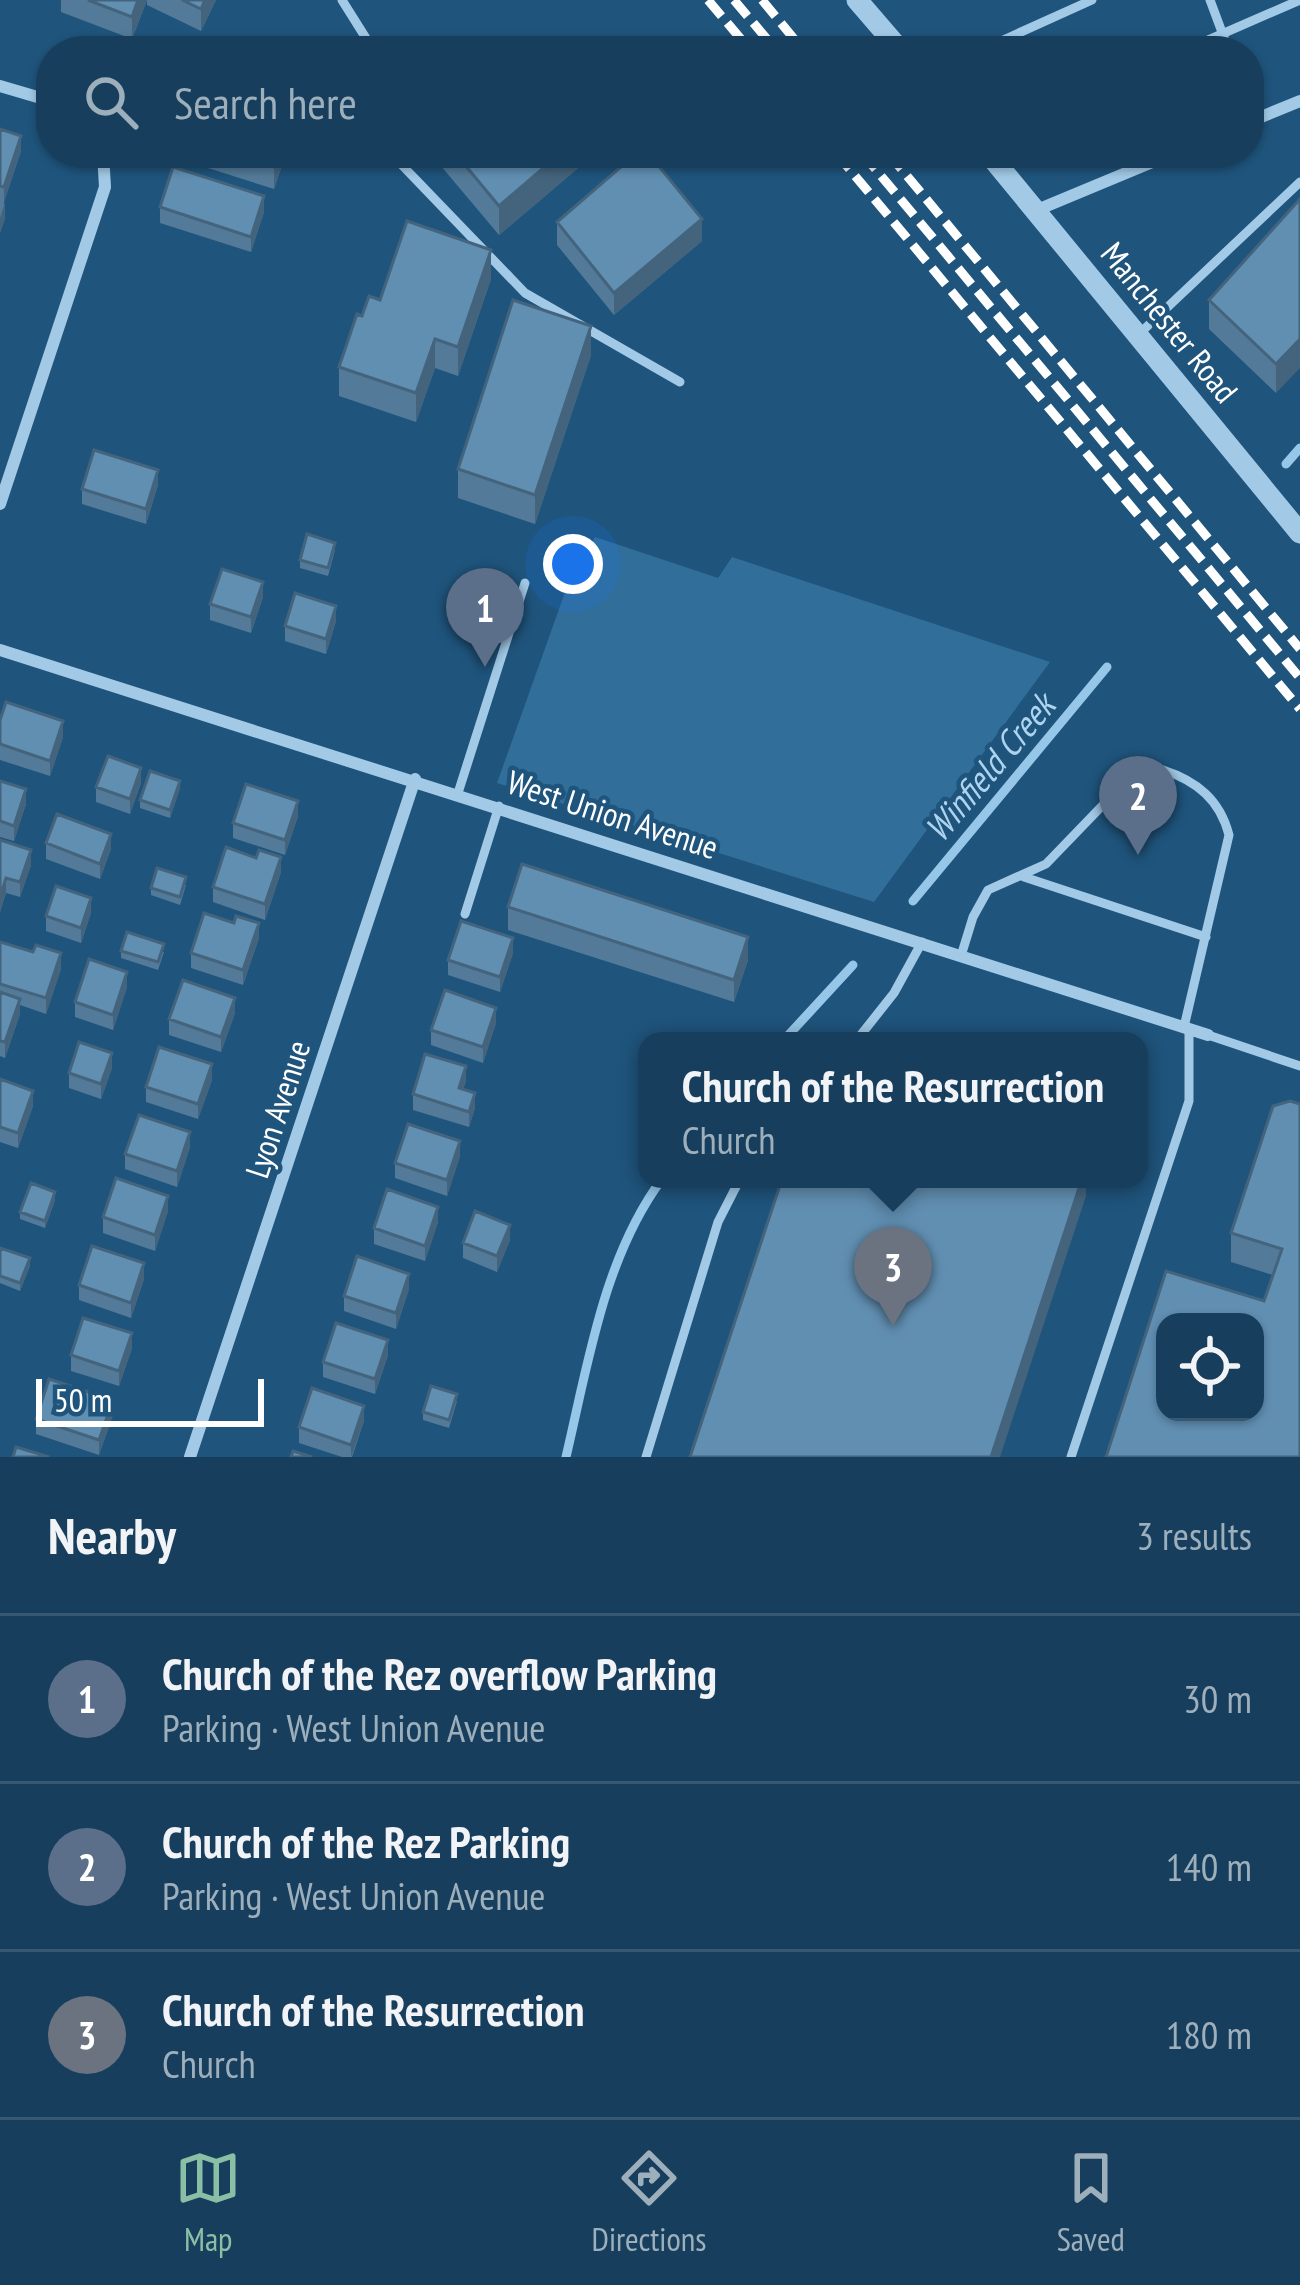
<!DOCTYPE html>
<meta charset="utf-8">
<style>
:root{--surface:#173f5d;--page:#244a66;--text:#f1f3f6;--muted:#9eafbc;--line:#365872;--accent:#8abfa5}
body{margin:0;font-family:"PT Sans Narrow",sans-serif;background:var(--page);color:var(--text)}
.controls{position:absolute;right:36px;bottom:36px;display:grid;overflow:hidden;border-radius:24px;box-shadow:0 3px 9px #0004}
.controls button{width:108px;height:108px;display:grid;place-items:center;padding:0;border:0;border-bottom:3px solid var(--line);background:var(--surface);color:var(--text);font:60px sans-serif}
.scale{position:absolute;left:36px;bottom:30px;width:228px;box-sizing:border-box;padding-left:12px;border:6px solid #fff;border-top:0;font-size:33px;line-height:42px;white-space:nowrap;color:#fff;-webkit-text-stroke:9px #1f547c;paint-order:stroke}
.you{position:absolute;left:573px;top:564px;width:42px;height:42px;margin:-30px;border:9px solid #fff;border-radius:50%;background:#1a73e8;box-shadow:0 0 0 18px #1a73e833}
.badge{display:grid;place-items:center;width:78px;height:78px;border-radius:50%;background:var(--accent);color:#fff;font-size:39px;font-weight:700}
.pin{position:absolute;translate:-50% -99px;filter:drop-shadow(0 3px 6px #0008)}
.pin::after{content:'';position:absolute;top:63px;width:42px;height:36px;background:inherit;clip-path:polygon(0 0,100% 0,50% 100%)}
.popup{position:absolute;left:638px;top:1032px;width:510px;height:156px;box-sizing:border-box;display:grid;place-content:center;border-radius:24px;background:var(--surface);filter:drop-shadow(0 3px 9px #0005);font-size:39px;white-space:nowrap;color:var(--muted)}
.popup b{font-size:45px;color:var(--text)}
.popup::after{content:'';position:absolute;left:50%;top:100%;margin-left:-24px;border:24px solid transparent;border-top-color:var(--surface)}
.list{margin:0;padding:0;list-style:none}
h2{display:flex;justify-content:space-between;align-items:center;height:156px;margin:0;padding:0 48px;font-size:51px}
h2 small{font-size:39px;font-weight:400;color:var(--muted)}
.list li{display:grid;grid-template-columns:78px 1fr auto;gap:36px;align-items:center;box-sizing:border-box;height:168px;padding:0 48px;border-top:3px solid var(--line)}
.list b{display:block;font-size:45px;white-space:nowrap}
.list p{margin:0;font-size:39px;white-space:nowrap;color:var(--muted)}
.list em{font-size:39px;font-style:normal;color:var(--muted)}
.icon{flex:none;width:66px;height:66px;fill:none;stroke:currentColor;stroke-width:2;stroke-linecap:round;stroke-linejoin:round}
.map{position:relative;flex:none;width:1300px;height:1457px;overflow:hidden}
.search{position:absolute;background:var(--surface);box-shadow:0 3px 9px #0004;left:36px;right:36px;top:36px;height:132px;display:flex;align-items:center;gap:30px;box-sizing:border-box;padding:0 42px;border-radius:48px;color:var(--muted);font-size:45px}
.sheet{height:660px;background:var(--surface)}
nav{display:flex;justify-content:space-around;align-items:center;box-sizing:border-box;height:168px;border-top:3px solid var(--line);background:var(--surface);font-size:33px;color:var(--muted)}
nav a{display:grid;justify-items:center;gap:6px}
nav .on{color:var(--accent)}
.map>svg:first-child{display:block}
.green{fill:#326e9a}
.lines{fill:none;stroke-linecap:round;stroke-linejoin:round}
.stream{stroke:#96c6e8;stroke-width:9}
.service{stroke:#a2cae7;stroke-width:9}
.minor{stroke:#a2cae7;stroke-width:12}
.tertiary{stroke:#a2cae7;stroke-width:21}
.rail{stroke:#fff;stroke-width:9;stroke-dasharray:21 9;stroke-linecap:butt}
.wall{fill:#537b99}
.shaded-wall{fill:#44647d}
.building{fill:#618fb2;stroke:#44647d;stroke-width:3;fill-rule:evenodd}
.labels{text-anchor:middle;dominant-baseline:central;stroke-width:9;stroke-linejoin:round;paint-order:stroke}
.street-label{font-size:33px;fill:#fff;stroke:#1f547c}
.water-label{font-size:36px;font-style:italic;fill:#add3ef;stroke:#1f547c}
</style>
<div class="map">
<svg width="1300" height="1457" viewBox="0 0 1300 1457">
<rect width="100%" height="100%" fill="#1f547c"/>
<!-- green -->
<path class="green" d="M 595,537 L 718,578 L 732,557 L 1050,662 L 874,902 L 497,783 L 569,581 Z"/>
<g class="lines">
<!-- stream -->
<path class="stream" d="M 1286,464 L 1300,448
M 913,901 L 1107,667
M 783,1041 L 853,965
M 566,1457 C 588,1364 604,1257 662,1179"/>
<!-- service -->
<path class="service" d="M 342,0 L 374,51
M 1210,0 L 1229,51
M 979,51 L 1092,0
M 1183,51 L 1300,0
M 1249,102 L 1256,119
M 397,153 L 398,161 L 525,293 L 680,382
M 1138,335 L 1300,182
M 458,793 L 525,583
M 1024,877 L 1206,937
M 465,914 L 499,806
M 961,956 L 973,917 L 988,890 L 1046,864 L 1128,779 L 1163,770 C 1197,781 1220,800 1229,835 L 1184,1027
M 1208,1035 L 1300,1066
M 856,1041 L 894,993 L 922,942
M 646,1457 L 718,1222 L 740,1179
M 1071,1457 L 1189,1101 L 1189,1029"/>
<!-- minor -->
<path class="minor" d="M 0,86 L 51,101
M 1249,122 L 1300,101
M 1037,210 L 1174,153
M 0,504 L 105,187 L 103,153
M 0,650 L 1208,1035
M 190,1457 L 415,779"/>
<!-- tertiary -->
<path class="tertiary" d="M 857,0 L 901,51
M 988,153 L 1300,533"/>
<!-- rail -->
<path class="rail" d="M 708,0 L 751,51
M 734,0 L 777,51
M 762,0 L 804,51
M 836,153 L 1300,709
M 862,153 L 1300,678
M 888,153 L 1300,649"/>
</g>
<!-- wall -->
<path class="wall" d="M 61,0 L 147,0 L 132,39 L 61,12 Z
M 147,0 L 216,0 L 201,31 L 147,5 Z
M 0,129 L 21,151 L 4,202 L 5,218 L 0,233 Z
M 186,153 L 286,153 L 274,189 L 186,161 Z
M 430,153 L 584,153 L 584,163 L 499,235 Z
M 1300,199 L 1276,393 L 1209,329 L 1209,300 Z
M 160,207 L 264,212 L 251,252 L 160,223 Z
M 557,222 L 702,241 L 614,315 L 557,245 Z
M 491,279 L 458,376 L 435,368 L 416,422 L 339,396 L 339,367 L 362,316 L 380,300 Z
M 591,355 L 535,524 L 458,498 L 458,469 Z
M 158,485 L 146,524 L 82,504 L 82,489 Z
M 335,550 L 328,576 L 300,568 L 300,560 Z
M 263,597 L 251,633 L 210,620 L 210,604 Z
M 336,621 L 326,654 L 285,641 L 285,626 Z
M 0,720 L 63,737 L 50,776 L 0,760 Z
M 0,781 L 26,804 L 14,841 L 0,837 Z
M 141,783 L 130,814 L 96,802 L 96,787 Z
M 180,788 L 170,818 L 140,808 L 140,800 Z
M 298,816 L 285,855 L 233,838 L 233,823 Z
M 0,840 L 31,865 L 20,897 L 6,893 L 0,912 Z
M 46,843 L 111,849 L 100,879 L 46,859 Z
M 281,872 L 265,920 L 213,902 L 213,887 Z
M 186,885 L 180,905 L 151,895 L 151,888 Z
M 508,907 L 748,960 L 734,1002 L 508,930 Z
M 91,913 L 81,943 L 46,931 L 46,916 Z
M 234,923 L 259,938 L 243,985 L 191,968 L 191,953 Z
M 0,942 L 61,969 L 46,1014 L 20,1005 L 20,1014 L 5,1058 L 0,1056 Z
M 121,951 L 164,952 L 158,970 L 121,958 Z
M 513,953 L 500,992 L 448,975 L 448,960 Z
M 127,987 L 113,1030 L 75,1017 L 75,1002 Z
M 235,1013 L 221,1052 L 169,1035 L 169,1019 Z
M 496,1023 L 483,1063 L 431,1045 L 431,1030 Z
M 112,1068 L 101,1099 L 69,1088 L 69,1073 Z
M 0,1079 L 33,1106 L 18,1148 L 0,1142 Z
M 212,1080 L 198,1119 L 146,1102 L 146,1087 Z
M 466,1081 L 463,1090 L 475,1108 L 469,1127 L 413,1110 L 413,1094 Z
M 1300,1104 L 1300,1457 L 1264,1301 L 1273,1275 L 1231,1262 L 1231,1233 Z
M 190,1147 L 177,1187 L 125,1169 L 125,1154 Z
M 460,1156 L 447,1196 L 395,1178 L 395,1163 Z
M 55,1200 L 45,1228 L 20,1219 L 20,1212 Z
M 168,1211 L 155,1251 L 103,1233 L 103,1217 Z
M 438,1222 L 425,1261 L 374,1244 L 374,1228 Z
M 510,1240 L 497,1272 L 463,1258 L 463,1243 Z
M 0,1248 L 30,1266 L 20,1291 L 0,1283 Z
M 144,1279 L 131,1318 L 79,1300 L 79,1285 Z
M 409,1289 L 396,1329 L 344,1311 L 344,1296 Z
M 132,1348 L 119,1386 L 71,1371 L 71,1355 Z
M 388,1355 L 375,1394 L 323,1377 L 323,1362 Z
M 457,1401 L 449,1428 L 423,1420 L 423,1412 Z
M 113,1415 L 99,1455 L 36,1434 L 36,1419 Z
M 364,1421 L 352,1457 L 342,1457 L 299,1443 L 299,1427 Z"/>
<!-- shaded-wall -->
<path class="shaded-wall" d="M 138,0 L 147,0 L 132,39 L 132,17 Z
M 205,0 L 216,0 L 201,31 L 201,9 Z
M 21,136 L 21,151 L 4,202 L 4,187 Z
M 279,153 L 286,153 L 274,189 L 274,167 Z
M 561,153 L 584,153 L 584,163 L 499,235 L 499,206 Z
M 264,196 L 264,212 L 251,252 L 251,237 Z
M 5,202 L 5,218 L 0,233 L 0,218 Z
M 702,219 L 702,241 L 614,315 L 614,293 Z
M 491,250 L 491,279 L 458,376 L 458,347 Z
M 591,326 L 591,355 L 535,524 L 535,495 Z
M 435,339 L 435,368 L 416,422 L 416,393 Z
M 1300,339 L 1300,368 L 1276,393 L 1276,364 Z
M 158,470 L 158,485 L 146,524 L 146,509 Z
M 263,582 L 263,597 L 251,633 L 251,617 Z
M 336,606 L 336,621 L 326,654 L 326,639 Z
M 63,721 L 63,737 L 50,776 L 50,761 Z
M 141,768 L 141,783 L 130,814 L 130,799 Z
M 180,781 L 180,788 L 170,818 L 170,810 Z
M 26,789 L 26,804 L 14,841 L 14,826 Z
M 298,801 L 298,816 L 285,855 L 285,840 Z
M 111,834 L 111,849 L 100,879 L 100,864 Z
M 31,850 L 31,865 L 20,897 L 20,882 Z
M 281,857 L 281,872 L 265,920 L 265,904 Z
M 6,878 L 6,893 L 0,912 L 0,897 Z
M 91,898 L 91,913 L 81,943 L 81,928 Z
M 259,923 L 259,938 L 243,985 L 243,970 Z
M 748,937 L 748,960 L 734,1002 L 734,980 Z
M 513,938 L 513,953 L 500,992 L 500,977 Z
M 61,953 L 61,969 L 46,1014 L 46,998 Z
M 127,972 L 127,987 L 113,1030 L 113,1015 Z
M 235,998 L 235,1013 L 221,1052 L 221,1037 Z
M 20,999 L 20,1014 L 5,1058 L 5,1042 Z
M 496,1008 L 496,1023 L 483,1063 L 483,1047 Z
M 112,1053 L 112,1068 L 101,1099 L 101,1084 Z
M 212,1064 L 212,1080 L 198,1119 L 198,1104 Z
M 466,1066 L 466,1081 L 459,1103 L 459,1088 Z
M 33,1091 L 33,1106 L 18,1148 L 18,1133 Z
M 475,1093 L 475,1108 L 469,1127 L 469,1112 Z
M 190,1132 L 190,1147 L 177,1187 L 177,1171 Z
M 460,1141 L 460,1156 L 447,1196 L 447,1180 Z
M 1082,1179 L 1086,1179 L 1086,1196 L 1000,1457 L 991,1457 Z
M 55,1192 L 55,1200 L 45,1228 L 45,1221 Z
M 168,1196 L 168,1211 L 155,1251 L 155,1235 Z
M 438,1207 L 438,1222 L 425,1261 L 425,1246 Z
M 510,1225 L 510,1240 L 497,1272 L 497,1256 Z
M 30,1258 L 30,1266 L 20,1291 L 20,1283 Z
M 144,1263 L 144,1279 L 131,1318 L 131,1303 Z
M 409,1274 L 409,1289 L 396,1329 L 396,1313 Z
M 132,1333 L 132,1348 L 119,1386 L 119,1371 Z
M 388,1340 L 388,1355 L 375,1394 L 375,1379 Z
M 113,1400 L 113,1415 L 99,1455 L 99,1440 Z
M 364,1406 L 364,1421 L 351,1457 L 351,1445 Z"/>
<!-- building -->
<path class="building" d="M 88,0 L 138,0 L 132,17 Z
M 182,0 L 205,0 L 201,9 Z
M 0,129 L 21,136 L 4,187 L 0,186 Z
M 232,153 L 279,153 L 274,167 Z
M 455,153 L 561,153 L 499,206 Z
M 637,153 L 648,153 L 702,219 L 614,293 L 557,222 Z
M 173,167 L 264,196 L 251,237 L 160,207 Z
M 1300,199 L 1300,339 L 1276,364 L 1209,300 Z
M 407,221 L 491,250 L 458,347 L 435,339 L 416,393 L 339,367 L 357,314 L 362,316 L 369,296 L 380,300 Z
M 513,300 L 591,326 L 535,495 L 458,469 Z
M 94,450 L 158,470 L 146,509 L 82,489 Z
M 307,534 L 335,543 L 328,568 L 300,560 Z
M 222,569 L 263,582 L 251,617 L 210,604 Z
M 295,593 L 336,606 L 326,639 L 285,626 Z
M 6,702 L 63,721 L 50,761 L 0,744 L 0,720 Z
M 108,756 L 141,768 L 130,799 L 96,787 Z
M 150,771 L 180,781 L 170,810 L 140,800 Z
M 0,781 L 26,789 L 14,826 L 0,821 Z
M 246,784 L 298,801 L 285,840 L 233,823 Z
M 57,814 L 111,834 L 100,864 L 46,843 Z
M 0,840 L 31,850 L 20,882 L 6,878 L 0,897 Z
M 226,847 L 256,858 L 259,850 L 281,857 L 265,904 L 213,887 Z
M 522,864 L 748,937 L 734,980 L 508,907 Z
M 157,868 L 186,877 L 180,897 L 151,888 Z
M 56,886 L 91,898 L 81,928 L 46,916 Z
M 204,913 L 234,923 L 236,916 L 259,923 L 243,970 L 191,953 Z
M 461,921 L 513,938 L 500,977 L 448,960 Z
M 127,932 L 164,944 L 158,962 L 121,951 Z
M 0,942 L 33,952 L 36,945 L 61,953 L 46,998 L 0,984 Z
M 89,959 L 127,972 L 113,1015 L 75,1002 Z
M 183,980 L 235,998 L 221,1037 L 169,1019 Z
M 445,990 L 496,1008 L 483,1047 L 431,1030 Z
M 0,992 L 20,999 L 5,1042 L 0,1041 Z
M 79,1042 L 112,1053 L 101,1084 L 69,1073 Z
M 159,1047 L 212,1064 L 198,1104 L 146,1087 Z
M 425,1054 L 466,1066 L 459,1088 L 475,1093 L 469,1112 L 413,1094 Z
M 0,1079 L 33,1091 L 18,1133 L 0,1127 Z
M 1290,1101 L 1300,1104 L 1300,1457 L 1106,1457 L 1166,1271 L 1264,1301 L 1282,1249 L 1231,1233 L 1273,1106 ZM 1165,1322 L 1255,1322 L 1255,1412 L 1165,1412 Z
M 139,1115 L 190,1132 L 177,1171 L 125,1154 Z
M 408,1124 L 460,1141 L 447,1180 L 395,1163 Z
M 116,1178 L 168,1196 L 155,1235 L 103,1217 Z
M 782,1179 L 1082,1179 L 991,1457 L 690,1457 Z
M 31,1183 L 55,1192 L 45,1221 L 20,1212 Z
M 387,1189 L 438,1207 L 425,1246 L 374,1228 Z
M 475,1211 L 510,1225 L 497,1256 L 463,1243 Z
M 92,1246 L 144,1263 L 131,1303 L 79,1285 Z
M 0,1248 L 30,1258 L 20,1283 L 0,1276 Z
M 357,1256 L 409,1274 L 396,1313 L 344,1296 Z
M 83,1318 L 132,1333 L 119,1371 L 71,1355 Z
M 336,1323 L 388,1340 L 375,1379 L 323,1362 Z
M 49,1379 L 113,1400 L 99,1440 L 36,1419 Z
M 431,1386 L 457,1394 L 449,1420 L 423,1412 Z
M 312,1388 L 364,1406 L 351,1445 L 299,1427 Z
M 16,1447 L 49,1457 L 13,1457 Z
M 293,1451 L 312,1457 L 291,1457 Z"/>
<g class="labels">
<!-- street labels -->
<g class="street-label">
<text transform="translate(1170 322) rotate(51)">Manchester Road</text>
<text transform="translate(613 814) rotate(18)">West Union Avenue</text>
<text transform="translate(277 1109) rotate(-72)">Lyon Avenue</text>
</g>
<!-- water labels -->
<g class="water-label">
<text transform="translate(989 767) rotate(-50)">Winfield Creek</text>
</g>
</g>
</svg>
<div class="controls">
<button><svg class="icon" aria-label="locate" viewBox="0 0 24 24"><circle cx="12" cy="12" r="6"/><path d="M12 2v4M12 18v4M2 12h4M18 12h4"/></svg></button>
</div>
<div class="scale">50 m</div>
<div class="you"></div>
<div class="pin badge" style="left:485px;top:667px;background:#5c6f8a">1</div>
<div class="pin badge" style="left:1138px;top:855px;background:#5c6f8a">2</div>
<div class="pin badge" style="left:893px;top:1326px;background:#6b7280">3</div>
<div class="popup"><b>Church of the Resurrection</b>Church</div>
<div class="search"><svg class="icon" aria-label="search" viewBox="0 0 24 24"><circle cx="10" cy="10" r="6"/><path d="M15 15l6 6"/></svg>Search here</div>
</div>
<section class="sheet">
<h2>Nearby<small>3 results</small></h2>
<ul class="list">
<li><span class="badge" style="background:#5c6f8a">1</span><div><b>Church of the Rez overflow Parking</b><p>Parking · West Union Avenue</p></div><em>30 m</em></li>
<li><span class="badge" style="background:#5c6f8a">2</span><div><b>Church of the Rez Parking</b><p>Parking · West Union Avenue</p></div><em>140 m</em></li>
<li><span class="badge" style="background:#6b7280">3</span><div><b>Church of the Resurrection</b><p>Church</p></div><em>180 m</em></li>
</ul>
</section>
<nav>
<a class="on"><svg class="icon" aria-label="map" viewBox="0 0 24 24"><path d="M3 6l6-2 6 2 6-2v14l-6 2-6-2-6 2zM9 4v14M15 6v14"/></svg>Map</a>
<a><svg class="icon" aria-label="directions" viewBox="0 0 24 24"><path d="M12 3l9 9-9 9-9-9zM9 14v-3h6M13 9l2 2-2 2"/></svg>Directions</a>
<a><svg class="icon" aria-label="saved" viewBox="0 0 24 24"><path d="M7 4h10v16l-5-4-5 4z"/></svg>Saved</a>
</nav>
